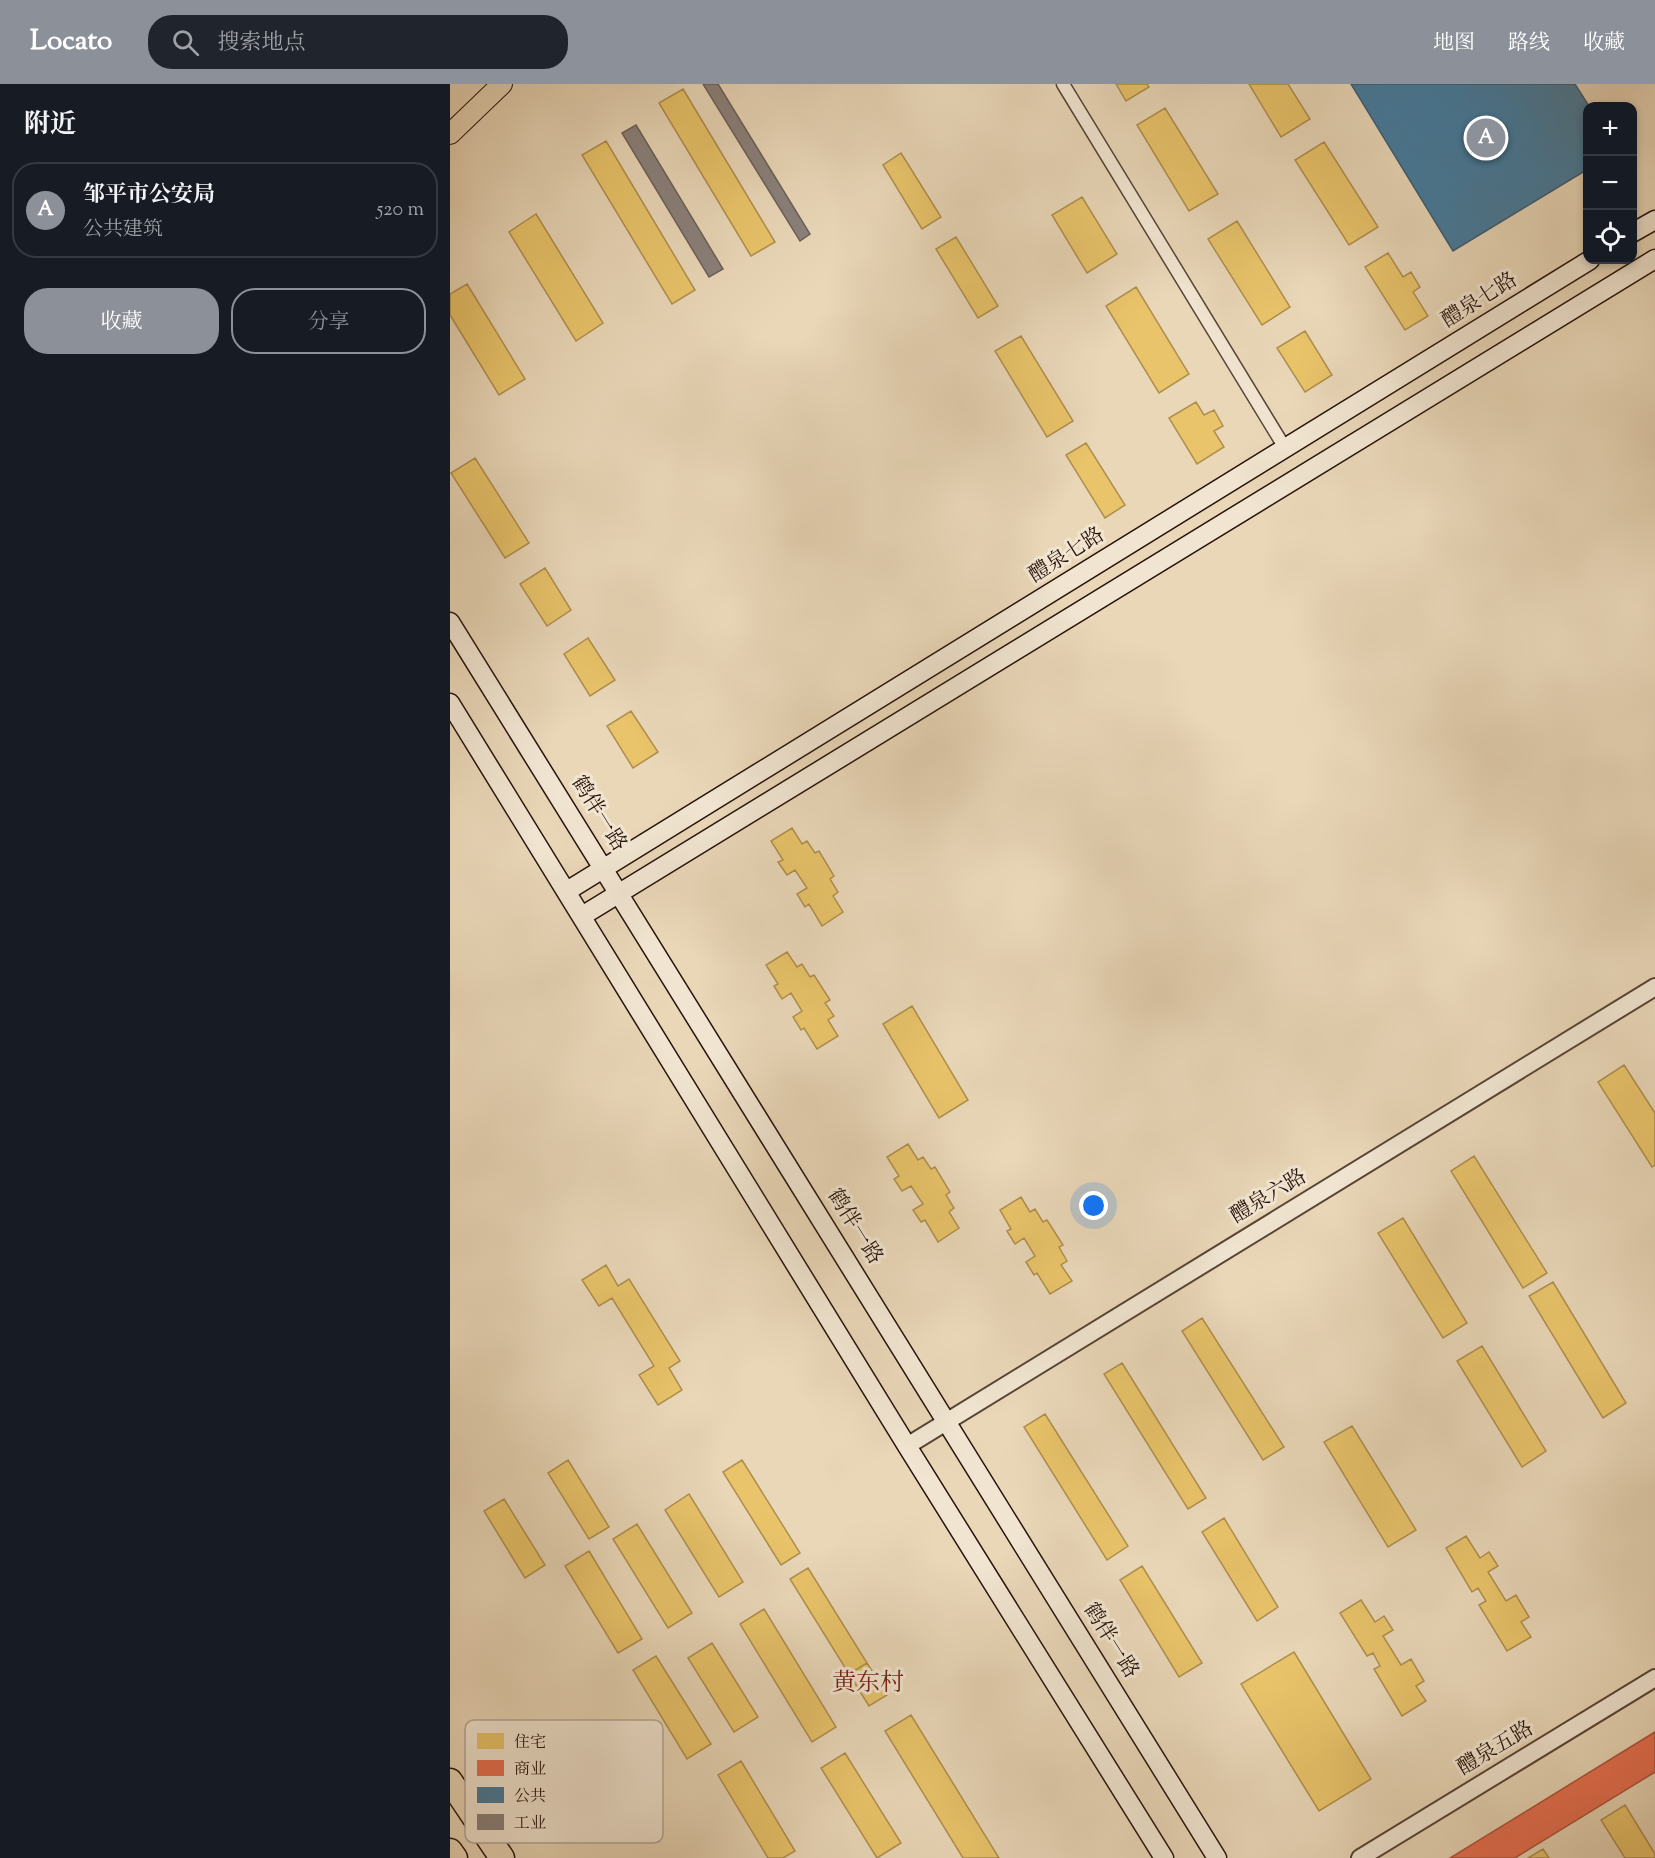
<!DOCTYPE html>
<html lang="zh">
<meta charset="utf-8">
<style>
:root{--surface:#171b24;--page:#20242c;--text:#f1f3f6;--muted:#9ea1a6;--line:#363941;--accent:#8c9099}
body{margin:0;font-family:"Sorts Mill Goudy","Noto Serif SC",serif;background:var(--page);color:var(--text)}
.controls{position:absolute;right:18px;top:18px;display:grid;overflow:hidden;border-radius:12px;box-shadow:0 3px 9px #0003}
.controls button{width:54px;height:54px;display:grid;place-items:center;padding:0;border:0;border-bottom:2px solid var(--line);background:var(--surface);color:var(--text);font:30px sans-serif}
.you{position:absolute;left:644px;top:1122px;width:21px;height:21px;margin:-15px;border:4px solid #fff;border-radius:50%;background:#1a73e8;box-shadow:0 0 0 9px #1a73e833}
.badge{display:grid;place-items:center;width:39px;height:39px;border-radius:50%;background:var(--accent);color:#fff;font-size:20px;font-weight:700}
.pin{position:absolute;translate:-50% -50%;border:3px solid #fff;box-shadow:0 2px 6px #0006}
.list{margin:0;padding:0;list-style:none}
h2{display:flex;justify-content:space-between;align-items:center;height:78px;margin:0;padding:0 24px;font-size:26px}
h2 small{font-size:20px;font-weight:400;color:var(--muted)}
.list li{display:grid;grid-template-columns:39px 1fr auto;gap:18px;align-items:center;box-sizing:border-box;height:96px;margin:0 12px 12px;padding:0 12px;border:2px solid var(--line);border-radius:24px}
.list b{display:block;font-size:22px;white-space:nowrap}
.list p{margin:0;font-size:20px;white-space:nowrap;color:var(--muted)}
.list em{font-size:20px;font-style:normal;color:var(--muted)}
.actions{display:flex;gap:12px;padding:18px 24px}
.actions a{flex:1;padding:14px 0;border:2px solid var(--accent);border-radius:24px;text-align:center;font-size:21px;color:var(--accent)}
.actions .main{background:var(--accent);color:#fff}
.icon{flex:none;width:33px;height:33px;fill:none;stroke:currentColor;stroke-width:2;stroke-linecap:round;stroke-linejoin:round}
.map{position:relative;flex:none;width:1205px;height:1774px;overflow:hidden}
header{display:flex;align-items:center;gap:36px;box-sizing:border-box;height:84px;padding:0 30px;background:var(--accent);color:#fff}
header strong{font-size:28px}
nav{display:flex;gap:33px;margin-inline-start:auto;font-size:21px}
.search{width:420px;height:54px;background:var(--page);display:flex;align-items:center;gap:15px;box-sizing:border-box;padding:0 21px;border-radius:24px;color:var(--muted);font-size:22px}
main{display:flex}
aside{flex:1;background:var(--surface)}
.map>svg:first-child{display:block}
.homes{fill:#e9c46a;stroke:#af8f4e;stroke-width:1.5}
.shops{fill:#e76f51;stroke:#ad533c;stroke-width:1.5}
.public{fill:#457b9d;stroke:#3c5c71;stroke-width:1.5}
.industry{fill:#8a817c;stroke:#6c605a;stroke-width:1.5}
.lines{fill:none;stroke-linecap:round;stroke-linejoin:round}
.minor-casing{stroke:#584436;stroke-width:15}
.tertiary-casing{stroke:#584436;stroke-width:20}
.secondary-casing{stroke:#27130b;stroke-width:21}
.primary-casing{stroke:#27130b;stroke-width:22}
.motorway-casing{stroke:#27130b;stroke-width:27}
.minor{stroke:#f1e5d1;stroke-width:12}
.tertiary{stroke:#f1e5d1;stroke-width:16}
.secondary{stroke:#f1e5d1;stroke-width:18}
.primary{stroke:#e9d7b8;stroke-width:20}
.motorway{stroke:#e9d7b8;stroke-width:24}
.labels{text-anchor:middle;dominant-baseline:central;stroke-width:6;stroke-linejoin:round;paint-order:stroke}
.street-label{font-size:21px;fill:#27130b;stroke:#f1e5d1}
.quarter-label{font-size:24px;fill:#7a1f14;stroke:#f1e5d1}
.key{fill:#f1e5d1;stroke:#b4a696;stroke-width:1.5}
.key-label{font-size:16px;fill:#27130b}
</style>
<header>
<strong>Locato</strong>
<div class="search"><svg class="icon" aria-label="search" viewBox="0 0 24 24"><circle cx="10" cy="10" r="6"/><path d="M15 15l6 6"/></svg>搜索地点</div>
<nav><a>地图</a><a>路线</a><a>收藏</a></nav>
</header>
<main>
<aside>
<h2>附近<small></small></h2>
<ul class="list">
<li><span class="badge">A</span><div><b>邹平市公安局</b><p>公共建筑</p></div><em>520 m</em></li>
</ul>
<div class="actions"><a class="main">收藏</a><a>分享</a></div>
</aside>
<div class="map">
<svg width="1205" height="1774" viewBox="0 0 1205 1774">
<rect width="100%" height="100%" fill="#e9d7b8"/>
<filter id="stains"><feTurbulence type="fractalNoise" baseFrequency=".00333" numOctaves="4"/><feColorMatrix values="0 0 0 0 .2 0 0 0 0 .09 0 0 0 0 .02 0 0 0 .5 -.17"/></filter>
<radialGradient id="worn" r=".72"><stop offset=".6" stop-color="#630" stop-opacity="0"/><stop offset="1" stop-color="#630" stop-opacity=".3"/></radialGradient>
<!-- homes -->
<path class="homes" d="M 666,0 L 697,0 L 699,3 L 676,17 Z
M 799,0 L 838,0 L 860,35 L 831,53 Z
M 233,5 L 325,158 L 301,172 L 209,19 Z
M 715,24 L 768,110 L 739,127 L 687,41 Z
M 156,57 L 245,206 L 222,220 L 132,71 Z
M 874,58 L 928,143 L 899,161 L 845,76 Z
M 451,69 L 491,133 L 472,145 L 433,81 Z
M 632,113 L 667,170 L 637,189 L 602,131 Z
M 86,130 L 153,239 L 126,257 L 59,148 Z
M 787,137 L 840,223 L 812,241 L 758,155 Z
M 506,153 L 548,222 L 528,234 L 486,165 Z
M 938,169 L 953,193 L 961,188 L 970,203 L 963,208 L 978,232 L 955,246 L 915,183 Z
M 17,200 L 75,295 L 49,311 L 0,231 L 0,210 Z
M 686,203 L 739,290 L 709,309 L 656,222 Z
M 855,247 L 882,291 L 855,308 L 827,264 Z
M 571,252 L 623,337 L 597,353 L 545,267 Z
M 746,318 L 754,331 L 764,326 L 773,342 L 764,347 L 774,363 L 747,380 L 719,334 Z
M 636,359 L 675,421 L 655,434 L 616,371 Z
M 25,374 L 79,459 L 55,474 L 1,389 Z
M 95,484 L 121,526 L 97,542 L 70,500 Z
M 138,554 L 165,596 L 140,612 L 114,570 Z
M 181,627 L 208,668 L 183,684 L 157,642 Z
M 342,744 L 352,760 L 357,757 L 365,769 L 369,767 L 384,792 L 380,795 L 388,808 L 383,812 L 393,828 L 372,842 L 359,820 L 355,823 L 347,810 L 357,804 L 345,786 L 337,791 L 328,778 L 333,776 L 321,757 Z
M 337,868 L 347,883 L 352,880 L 360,893 L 364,891 L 380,916 L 375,919 L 384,932 L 378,936 L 388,952 L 367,965 L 354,944 L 351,946 L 343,933 L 352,927 L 341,909 L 332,915 L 324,902 L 328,900 L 316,881 Z
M 462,922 L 518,1016 L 489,1034 L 433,940 Z
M 1174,981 L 1205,1029 L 1205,1081 L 1202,1083 L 1148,998 Z
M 458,1060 L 468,1076 L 473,1073 L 481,1085 L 485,1083 L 500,1108 L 496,1111 L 504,1124 L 499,1128 L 509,1144 L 488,1158 L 475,1136 L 471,1138 L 463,1126 L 473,1120 L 461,1102 L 452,1107 L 444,1095 L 449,1092 L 437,1073 Z
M 1024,1072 L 1097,1189 L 1073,1204 L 1001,1087 Z
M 571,1113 L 580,1128 L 585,1125 L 593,1138 L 597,1136 L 613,1161 L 609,1163 L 617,1177 L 611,1181 L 622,1197 L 600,1210 L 587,1189 L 584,1191 L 576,1178 L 585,1172 L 574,1154 L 565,1160 L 557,1147 L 561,1145 L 550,1126 Z
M 953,1134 L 1017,1239 L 993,1254 L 928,1149 Z
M 156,1181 L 168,1202 L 179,1195 L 230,1277 L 219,1284 L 232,1306 L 208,1321 L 189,1291 L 204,1282 L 162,1214 L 149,1222 L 132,1196 Z
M 1103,1198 L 1176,1319 L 1153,1334 L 1079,1212 Z
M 752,1234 L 834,1363 L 813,1376 L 732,1247 Z
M 1032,1262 L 1096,1367 L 1072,1383 L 1007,1277 Z
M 672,1279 L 756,1414 L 738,1425 L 654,1290 Z
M 595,1330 L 678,1462 L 657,1476 L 574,1343 Z
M 902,1342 L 966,1446 L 938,1463 L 874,1358 Z
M 118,1376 L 159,1443 L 139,1455 L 98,1389 Z
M 292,1376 L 350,1469 L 331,1481 L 273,1388 Z
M 239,1410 L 293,1498 L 269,1513 L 215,1426 Z
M 54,1415 L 95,1481 L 75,1494 L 34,1427 Z
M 774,1434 L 828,1523 L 807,1537 L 752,1448 Z
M 187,1440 L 242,1529 L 218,1544 L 163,1455 Z
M 1016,1452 L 1030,1474 L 1039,1468 L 1048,1482 L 1038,1488 L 1056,1517 L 1066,1511 L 1079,1533 L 1071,1538 L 1081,1553 L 1057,1567 L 1029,1521 L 1036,1517 L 1028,1504 L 1022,1508 L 996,1464 Z
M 139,1467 L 192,1555 L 168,1569 L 115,1482 Z
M 692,1482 L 752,1579 L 729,1593 L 670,1496 Z
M 358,1484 L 417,1579 L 399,1590 L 340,1495 Z
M 911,1516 L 925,1538 L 934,1532 L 943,1546 L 933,1552 L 951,1581 L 961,1575 L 974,1597 L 966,1602 L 976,1617 L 952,1632 L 924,1585 L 930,1582 L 923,1569 L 917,1572 L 890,1529 Z
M 314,1525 L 386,1643 L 362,1658 L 290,1540 Z
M 262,1559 L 308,1633 L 284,1648 L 238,1574 Z
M 844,1568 L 921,1695 L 869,1727 L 791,1600 Z
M 206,1572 L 261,1660 L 237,1675 L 183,1586 Z
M 417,1579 L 437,1611 L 419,1622 L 399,1590 Z
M 461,1631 L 549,1774 L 513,1774 L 435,1647 Z
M 395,1669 L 451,1759 L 427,1774 L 371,1684 Z
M 291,1677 L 345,1767 L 333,1774 L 318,1774 L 268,1691 Z
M 1175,1721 L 1205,1770 L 1205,1774 L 1175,1774 L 1151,1736 Z
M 1093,1765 L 1099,1774 L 1078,1774 Z"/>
<!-- shops -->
<path class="shops" d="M 1205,1648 L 1205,1688 L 1065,1774 L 1000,1774 Z"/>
<!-- public -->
<path class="public" d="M 901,0 L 1125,0 L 1139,22 L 1138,85 L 1003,167 Z"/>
<!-- industry -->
<path class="industry" d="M 253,0 L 268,0 L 360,150 L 350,157 Z
M 186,41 L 273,185 L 259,193 L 172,49 Z"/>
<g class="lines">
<defs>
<path id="minor" d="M 613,0 L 835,364"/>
<path id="tertiary" d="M 457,1362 L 1205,903
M 910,1774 L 1205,1594"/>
<path id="secondary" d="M 1182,149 L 1205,136
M 0,538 L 767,1774
M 0,619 L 457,1362 L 714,1774
M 117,807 L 1140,176
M 132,832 L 1205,175"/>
<path id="primary" d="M 0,50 L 52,0"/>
<path id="motorway" d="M 0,1697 L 52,1774
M 0,1767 L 5,1774"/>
</defs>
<!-- minor casing -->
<use href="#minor" class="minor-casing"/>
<!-- tertiary casing -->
<use href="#tertiary" class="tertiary-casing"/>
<!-- secondary casing -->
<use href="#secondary" class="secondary-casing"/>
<!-- primary casing -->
<use href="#primary" class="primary-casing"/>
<!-- motorway casing -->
<use href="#motorway" class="motorway-casing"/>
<!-- minor -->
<use href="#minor" class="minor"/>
<!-- tertiary -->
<use href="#tertiary" class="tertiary"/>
<!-- secondary -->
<use href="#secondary" class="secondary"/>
<!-- primary -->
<use href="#primary" class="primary"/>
<!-- motorway -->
<use href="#motorway" class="motorway"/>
</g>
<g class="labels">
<!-- street labels -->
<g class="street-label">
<text transform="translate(1030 217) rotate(-32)">醴泉七路</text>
<text transform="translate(617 472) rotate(-32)">醴泉七路</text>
<text transform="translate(148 730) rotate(58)">鹤伴一路</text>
<text transform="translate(819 1113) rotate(-31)">醴泉六路</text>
<text transform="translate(404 1143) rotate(58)">鹤伴一路</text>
<text transform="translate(660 1557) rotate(58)">鹤伴一路</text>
<text transform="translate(1046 1665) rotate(-31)">醴泉五路</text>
</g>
<!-- quarter labels -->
<g class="quarter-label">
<text x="418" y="1600">黄东村</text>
</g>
</g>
<!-- legend -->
<rect x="15" y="1636" width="198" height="123" rx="9" class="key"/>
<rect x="27" y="1649" width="27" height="16" fill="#e9c46a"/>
<rect x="27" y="1676" width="27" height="16" fill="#e76f51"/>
<rect x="27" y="1703" width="27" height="16" fill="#457b9d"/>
<rect x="27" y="1730" width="27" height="16" fill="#8a817c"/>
<g class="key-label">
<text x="64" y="1663">住宅</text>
<text x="64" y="1690">商业</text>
<text x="64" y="1717">公共</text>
<text x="64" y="1744">工业</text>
</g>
<rect width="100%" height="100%" filter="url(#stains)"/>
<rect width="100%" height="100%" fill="url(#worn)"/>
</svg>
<div class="controls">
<button>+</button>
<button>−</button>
<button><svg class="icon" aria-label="locate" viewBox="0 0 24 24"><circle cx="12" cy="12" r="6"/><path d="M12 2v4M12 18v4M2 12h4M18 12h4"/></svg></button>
</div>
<div class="you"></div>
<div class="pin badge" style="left:1036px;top:54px">A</div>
</div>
</main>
